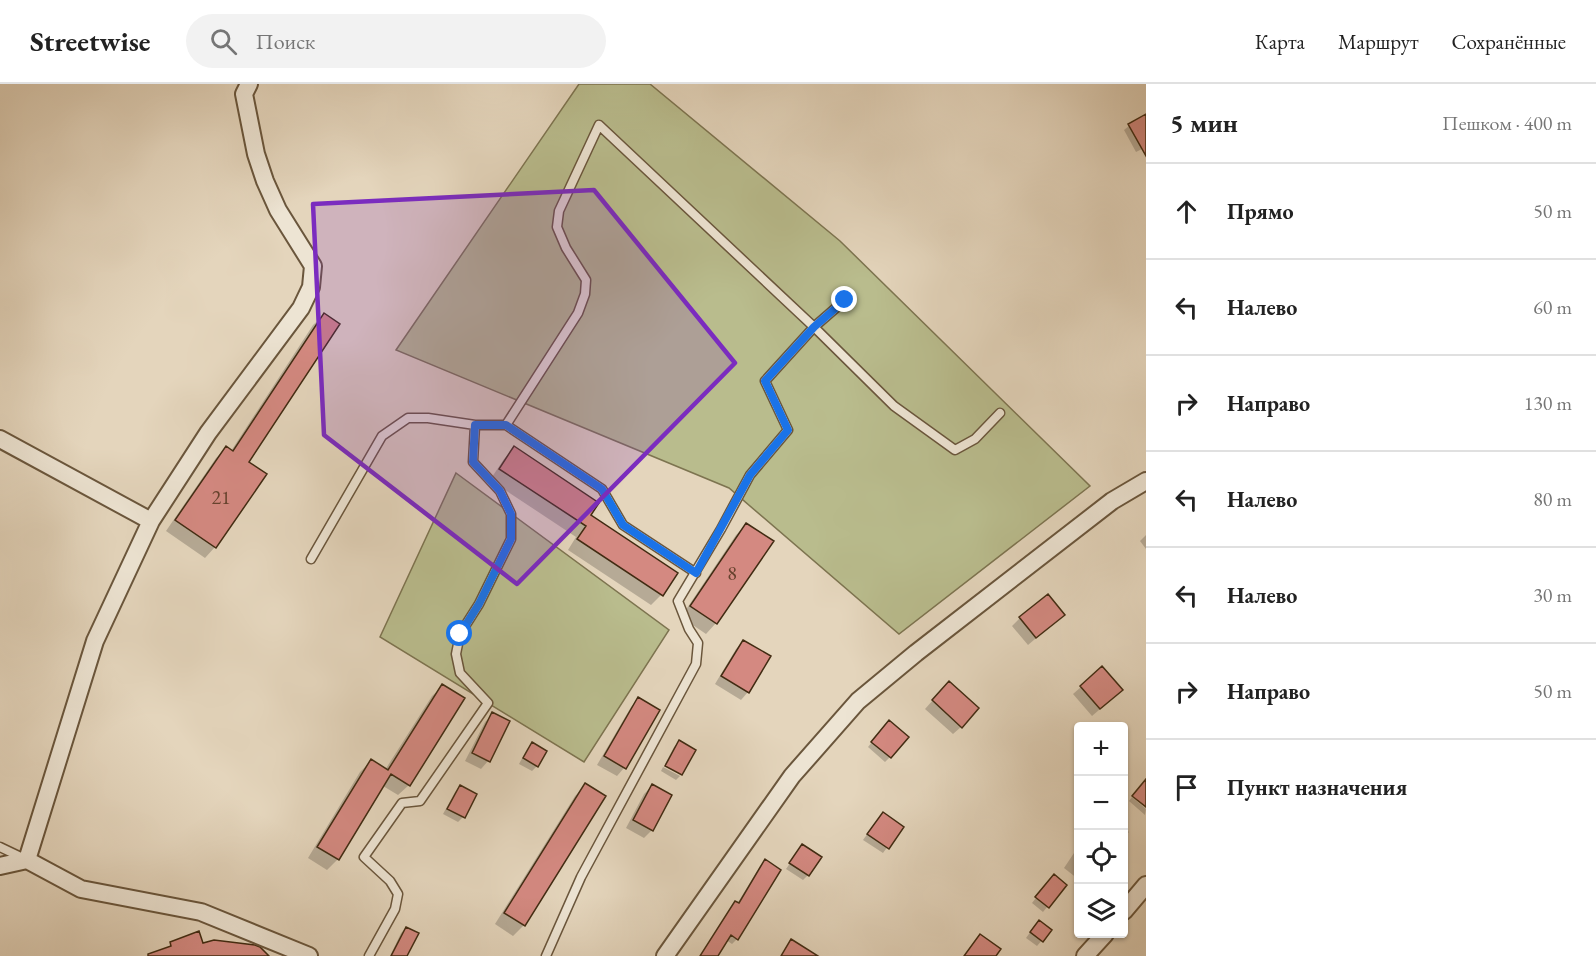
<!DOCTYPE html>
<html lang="ru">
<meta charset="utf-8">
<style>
:root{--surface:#fff;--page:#f2f2f2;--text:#222;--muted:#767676;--line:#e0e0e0}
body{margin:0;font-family:"EB Garamond",serif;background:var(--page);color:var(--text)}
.controls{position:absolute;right:18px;bottom:18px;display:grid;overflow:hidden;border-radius:6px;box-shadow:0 2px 4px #0004}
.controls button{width:54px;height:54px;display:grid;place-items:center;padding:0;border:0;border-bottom:2px solid var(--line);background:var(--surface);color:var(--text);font:30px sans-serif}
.stop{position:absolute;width:18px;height:18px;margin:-14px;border:4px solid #1a73e8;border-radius:50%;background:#fff}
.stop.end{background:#1a73e8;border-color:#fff;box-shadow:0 2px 6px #0008}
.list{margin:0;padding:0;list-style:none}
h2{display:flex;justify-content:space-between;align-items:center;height:78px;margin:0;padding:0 24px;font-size:26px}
h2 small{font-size:20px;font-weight:400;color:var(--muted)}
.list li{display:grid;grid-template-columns:39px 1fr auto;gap:18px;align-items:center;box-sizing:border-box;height:96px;padding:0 24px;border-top:2px solid var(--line)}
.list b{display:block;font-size:22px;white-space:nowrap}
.list em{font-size:20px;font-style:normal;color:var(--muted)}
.icon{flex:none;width:33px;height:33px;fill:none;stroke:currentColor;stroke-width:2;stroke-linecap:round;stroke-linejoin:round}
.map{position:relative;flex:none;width:1146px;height:872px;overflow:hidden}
header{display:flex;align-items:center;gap:36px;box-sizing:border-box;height:84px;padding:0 30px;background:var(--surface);border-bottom:2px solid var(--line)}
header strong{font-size:28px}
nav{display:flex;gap:33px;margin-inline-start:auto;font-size:21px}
.search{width:420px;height:54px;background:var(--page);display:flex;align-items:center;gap:15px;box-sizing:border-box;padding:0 21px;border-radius:33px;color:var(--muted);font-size:22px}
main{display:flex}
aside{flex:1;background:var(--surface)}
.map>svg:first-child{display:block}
.green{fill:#b9bc8d;stroke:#7d7450;stroke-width:1.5}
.shadow{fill:#0003}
.building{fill:#d48981;stroke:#412b12;stroke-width:1.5}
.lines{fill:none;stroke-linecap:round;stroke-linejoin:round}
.lane-casing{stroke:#6a563c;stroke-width:11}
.street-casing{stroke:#6a563c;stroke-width:20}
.lane{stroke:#ede4d3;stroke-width:8}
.street{stroke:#ede4d3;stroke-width:16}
.route{stroke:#1a73e8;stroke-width:8}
.marked{fill:#7b2cbf;fill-opacity:0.2;stroke:#7b2cbf;stroke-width:4.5;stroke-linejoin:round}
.labels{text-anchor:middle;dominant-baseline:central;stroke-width:6;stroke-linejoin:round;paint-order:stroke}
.number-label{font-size:20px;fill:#66422e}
</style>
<header>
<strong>Streetwise</strong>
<div class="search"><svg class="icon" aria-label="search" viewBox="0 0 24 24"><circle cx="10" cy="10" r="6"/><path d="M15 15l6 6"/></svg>Поиск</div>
<nav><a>Карта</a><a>Маршрут</a><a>Сохранённые</a></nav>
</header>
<main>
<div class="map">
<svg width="1146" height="872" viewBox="0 0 1146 872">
<rect width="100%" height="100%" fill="#e4d5bc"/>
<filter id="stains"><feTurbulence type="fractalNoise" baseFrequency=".00333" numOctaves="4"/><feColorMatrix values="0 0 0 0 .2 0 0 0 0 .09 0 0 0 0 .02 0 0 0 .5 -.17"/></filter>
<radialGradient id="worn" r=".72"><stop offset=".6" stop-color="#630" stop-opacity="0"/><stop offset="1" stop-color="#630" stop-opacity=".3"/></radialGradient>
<!-- green -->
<path class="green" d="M 579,0 L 650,0 L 840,157 L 1090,402 L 899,550 L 729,404 L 396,266 Z
M 456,389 L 669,546 L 584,678 L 380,553 Z"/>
<!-- shadow -->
<path class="shadow" d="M 1146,32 L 1146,63 L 1136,68 L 1124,46 L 1129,42 Z
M 324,231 L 247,378 L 215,463 L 205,474 L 166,447 L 216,374 L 226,364 L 231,367 L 313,241 Z
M 514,364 L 589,432 L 661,511 L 651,521 L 568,466 L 576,453 L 490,396 L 504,375 Z
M 747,440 L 716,539 L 706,550 L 681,533 L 736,451 Z
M 1146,451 L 1146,465 L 1140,457 Z
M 1020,534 L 1055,538 L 1028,561 L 1012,542 Z
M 743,558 L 748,608 L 741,616 L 715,600 L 736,565 Z
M 443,602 L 409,701 L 398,711 L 383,702 L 338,775 L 327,786 L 308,774 L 360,688 L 371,677 L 385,686 L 432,612 Z
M 1081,603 L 1113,614 L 1092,632 L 1073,610 Z
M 941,607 L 961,643 L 953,650 L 925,625 Z
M 638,615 L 658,626 L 624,684 L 617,692 L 597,681 L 631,623 Z
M 493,630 L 488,677 L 481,685 L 465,677 L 485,638 Z
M 884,643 L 890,673 L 885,678 L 868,663 Z
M 679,658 L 682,689 L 665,680 L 674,663 Z
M 532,660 L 537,682 L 532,687 L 519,680 L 527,665 Z
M 663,683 L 680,692 L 676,696 L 661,687 Z
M 586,701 L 604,713 L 524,841 L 513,852 L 495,840 L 575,712 Z
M 652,702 L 652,746 L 644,754 L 626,744 L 644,710 Z
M 460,703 L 463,733 L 458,738 L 443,730 L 455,708 Z
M 1132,713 L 1146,725 L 1145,731 L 1129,717 Z
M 878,735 L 902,743 L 883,769 L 863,756 Z
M 1124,743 L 1129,748 L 1124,754 Z
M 802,762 L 808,791 L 803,796 L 786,785 Z
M 1078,763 L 1078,795 L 1064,784 Z
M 765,777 L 737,855 L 732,860 L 726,856 L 716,872 L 700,872 L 731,824 L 737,820 L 760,782 Z
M 1049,797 L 1065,801 L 1043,828 L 1032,819 Z
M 1034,843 L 1050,847 L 1037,862 L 1026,854 Z
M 406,844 L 405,872 L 390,872 L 401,849 Z"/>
<!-- building -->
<path class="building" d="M 1146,30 L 1146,72 L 1128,40 Z
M 324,229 L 340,240 L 249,378 L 267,390 L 216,464 L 175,436 L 226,362 L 233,367 Z
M 514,362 L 599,419 L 591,431 L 678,489 L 663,512 L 577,455 L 586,442 L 499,385 Z
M 746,439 L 774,457 L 717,540 L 690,522 Z
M 1048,510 L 1065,531 L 1036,554 L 1019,533 Z
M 743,556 L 771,572 L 749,609 L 721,592 Z
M 1102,582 L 1123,606 L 1100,625 L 1080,602 Z
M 949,597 L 979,624 L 962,644 L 932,616 Z
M 442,600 L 465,614 L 410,702 L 391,690 L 339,776 L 317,763 L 371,675 L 388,686 Z
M 638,613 L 660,626 L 626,685 L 604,672 Z
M 492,628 L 510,637 L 490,678 L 472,669 Z
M 889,636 L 909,653 L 891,674 L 871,658 Z
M 679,656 L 696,666 L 682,691 L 665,682 Z
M 532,658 L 547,667 L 538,683 L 523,674 Z
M 1146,695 L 1146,723 L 1132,712 Z
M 585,699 L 606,712 L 525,842 L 504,829 Z
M 652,700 L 672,711 L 653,747 L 633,736 Z
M 460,701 L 477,710 L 465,734 L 447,725 Z
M 883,728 L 904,743 L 889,765 L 867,750 Z
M 802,760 L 822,773 L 809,792 L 789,779 Z
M 765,775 L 781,786 L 738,856 L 731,851 L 718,872 L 700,872 L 735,817 L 739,819 Z
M 1054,790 L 1067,801 L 1049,824 L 1035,813 Z
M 1039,836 L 1052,846 L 1043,858 L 1030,848 Z
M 406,843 L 419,849 L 407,872 L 391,872 Z
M 199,847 L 203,859 L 214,856 L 255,861 L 260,863 L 269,872 L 148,872 L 148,870 L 171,862 L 170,858 Z
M 980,850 L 1001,865 L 996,872 L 964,872 Z
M 791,855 L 818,872 L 781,872 Z"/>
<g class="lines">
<defs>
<path id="lane" d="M 506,341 L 602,405 L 623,441 L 696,489
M 311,475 L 382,352 L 408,334 L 428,334 L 475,341 L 506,341 L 578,229 L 585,210 L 586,196 L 566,164 L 557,143 L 559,127 L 599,41 L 814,243 L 894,322 L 955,366 L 975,355 L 1000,329
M 0,763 L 23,774
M 369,872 L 395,825 L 398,810 L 390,797 L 364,773 L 402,719 L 420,717 L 488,619 L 460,589 L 456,570 L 460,550 L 479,520 L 511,455 L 511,430 L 500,407 L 473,378 L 475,341
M 546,872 L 581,793 L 696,580 L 698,559 L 689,545 L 678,517 L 721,445 L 750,391 L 788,346 L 765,297 L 814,243 L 845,216"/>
<path id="street" d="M 0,355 L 151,437
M 27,776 L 95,557 L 151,437 L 208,349 L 301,224 L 311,203 L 313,182 L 278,126 L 265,97 L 256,70 L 244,10 L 249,0
M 0,782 L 27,776 L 81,805 L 201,828 L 309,872
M 1124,827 L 1146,801
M 665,872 L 792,692 L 858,617 L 916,569 L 1112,417 L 1146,397
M 1085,872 L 1105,850"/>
</defs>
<!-- lane casing -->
<use href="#lane" class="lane-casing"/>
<!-- street casing -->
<use href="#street" class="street-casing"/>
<!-- lane -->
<use href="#lane" class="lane"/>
<!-- street -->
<use href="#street" class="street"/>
</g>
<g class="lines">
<!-- route -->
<path class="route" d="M 460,550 L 479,520 L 511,455 L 511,430 L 500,407 L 473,378 L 475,341 L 506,341 L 602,405 L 623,441 L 696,489 L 750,391 L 788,346 L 765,297 L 814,243 L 845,216"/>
</g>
<!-- marked area -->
<path class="marked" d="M 594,106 L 735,279 L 517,500 L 324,351 L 313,120 Z"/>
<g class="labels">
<!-- number labels -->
<g class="number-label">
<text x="221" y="413">21</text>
<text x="732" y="489">8</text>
</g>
</g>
<rect width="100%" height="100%" filter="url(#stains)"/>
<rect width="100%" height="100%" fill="url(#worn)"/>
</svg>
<div class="controls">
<button>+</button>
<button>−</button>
<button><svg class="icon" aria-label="locate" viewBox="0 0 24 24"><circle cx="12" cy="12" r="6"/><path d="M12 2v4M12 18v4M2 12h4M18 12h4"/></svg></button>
<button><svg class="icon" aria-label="layers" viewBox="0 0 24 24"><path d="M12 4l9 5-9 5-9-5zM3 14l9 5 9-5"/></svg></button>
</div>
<div class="stop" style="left:460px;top:550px"></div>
<div class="stop end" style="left:845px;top:216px"></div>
</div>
<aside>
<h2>5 мин<small>Пешком · 400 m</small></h2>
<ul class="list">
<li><svg class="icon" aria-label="ahead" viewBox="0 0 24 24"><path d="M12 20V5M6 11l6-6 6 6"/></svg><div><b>Прямо</b></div><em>50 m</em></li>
<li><svg class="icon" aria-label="left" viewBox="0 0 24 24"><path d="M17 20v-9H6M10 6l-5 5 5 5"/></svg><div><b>Налево</b></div><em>60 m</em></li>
<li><svg class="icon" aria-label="right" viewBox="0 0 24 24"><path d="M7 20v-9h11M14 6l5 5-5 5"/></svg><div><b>Направо</b></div><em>130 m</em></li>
<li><svg class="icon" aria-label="left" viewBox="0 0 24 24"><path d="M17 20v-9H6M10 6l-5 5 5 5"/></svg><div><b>Налево</b></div><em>80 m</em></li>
<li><svg class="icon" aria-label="left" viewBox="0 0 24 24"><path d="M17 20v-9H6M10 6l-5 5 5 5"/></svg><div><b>Налево</b></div><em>30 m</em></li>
<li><svg class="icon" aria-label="right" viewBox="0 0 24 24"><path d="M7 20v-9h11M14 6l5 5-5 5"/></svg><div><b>Направо</b></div><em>50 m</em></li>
<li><svg class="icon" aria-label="arrive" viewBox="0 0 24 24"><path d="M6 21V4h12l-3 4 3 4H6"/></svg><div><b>Пункт назначения</b></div></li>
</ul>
</aside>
</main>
